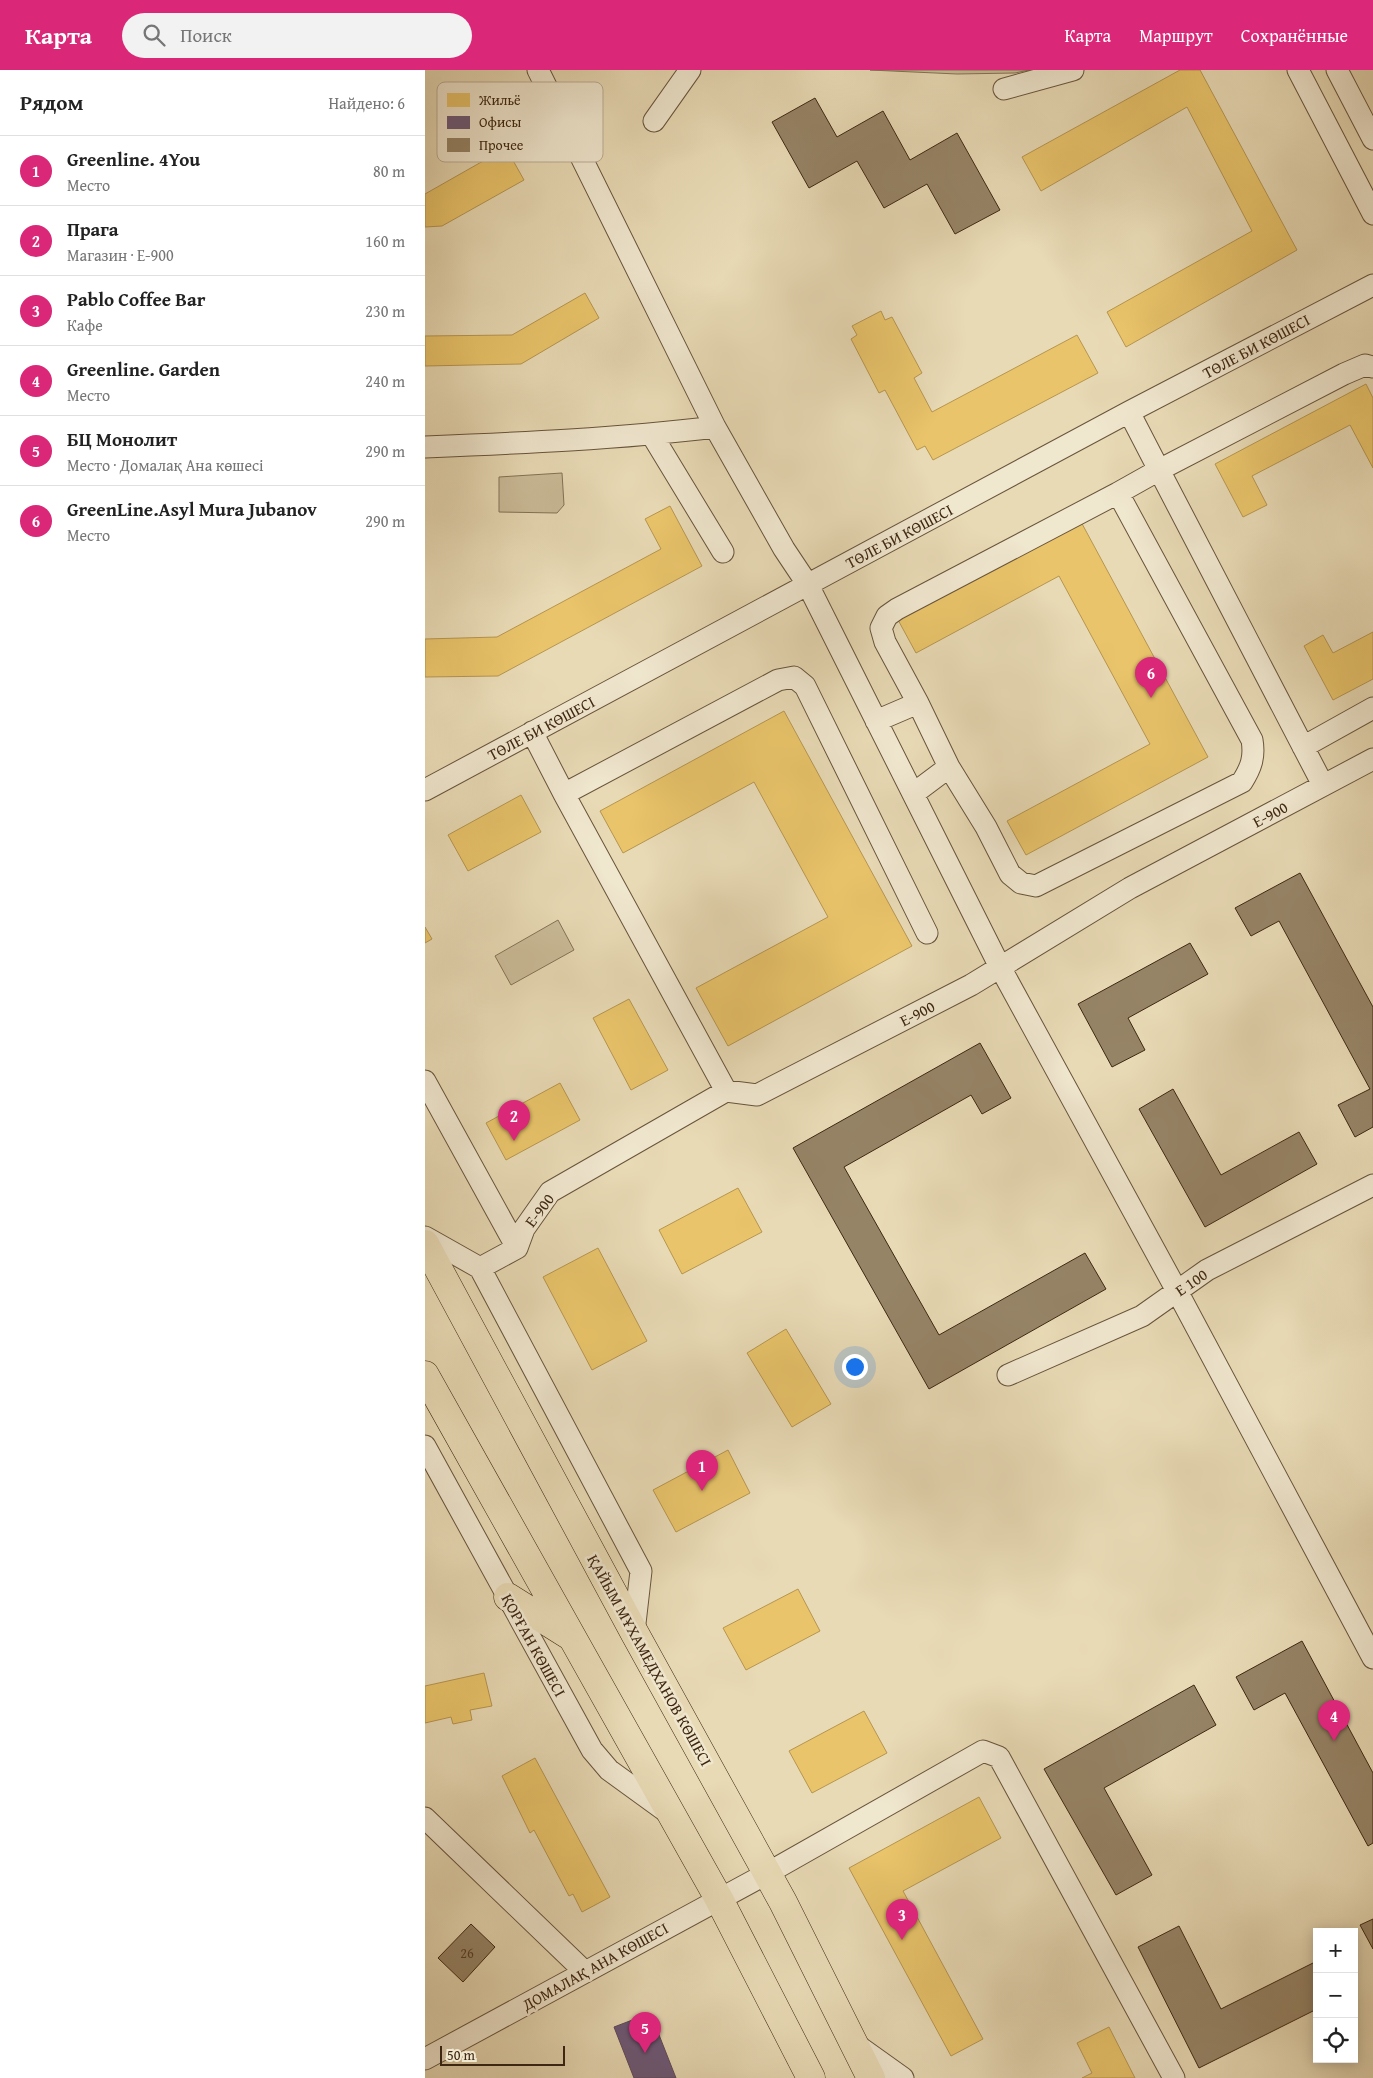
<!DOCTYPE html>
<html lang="ru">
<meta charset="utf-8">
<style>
:root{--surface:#fff;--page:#f2f2f2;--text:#222;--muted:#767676;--line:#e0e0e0;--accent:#db2777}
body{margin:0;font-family:"Gentium Book Plus",serif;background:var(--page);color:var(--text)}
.controls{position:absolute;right:15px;bottom:15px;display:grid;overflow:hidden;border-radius:0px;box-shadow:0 2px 12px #0003}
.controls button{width:45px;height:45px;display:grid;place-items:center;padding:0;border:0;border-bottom:1px solid var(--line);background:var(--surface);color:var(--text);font:25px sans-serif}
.scale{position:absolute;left:15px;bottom:12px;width:125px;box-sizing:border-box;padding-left:5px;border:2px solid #3e2712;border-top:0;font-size:14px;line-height:18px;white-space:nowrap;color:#3e2712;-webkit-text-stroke:4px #f0e7cf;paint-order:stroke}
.you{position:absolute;left:429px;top:1296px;width:18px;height:18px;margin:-12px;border:4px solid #fff;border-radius:50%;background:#1a73e8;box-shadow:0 0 0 8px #1a73e833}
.badge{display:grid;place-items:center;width:32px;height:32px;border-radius:50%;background:var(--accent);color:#fff;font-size:16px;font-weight:700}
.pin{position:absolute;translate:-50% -41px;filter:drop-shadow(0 1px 2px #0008)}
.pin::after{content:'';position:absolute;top:26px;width:18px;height:15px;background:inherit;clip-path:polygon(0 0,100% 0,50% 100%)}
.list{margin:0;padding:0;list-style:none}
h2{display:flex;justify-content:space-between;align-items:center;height:65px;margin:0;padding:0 20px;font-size:21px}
h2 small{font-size:16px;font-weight:400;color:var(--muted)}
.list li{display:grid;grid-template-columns:32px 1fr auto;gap:15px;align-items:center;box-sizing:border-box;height:70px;padding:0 20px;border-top:1px solid var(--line)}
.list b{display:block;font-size:19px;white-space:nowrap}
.list p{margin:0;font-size:16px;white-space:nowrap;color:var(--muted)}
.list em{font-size:16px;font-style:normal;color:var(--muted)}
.icon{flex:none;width:28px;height:28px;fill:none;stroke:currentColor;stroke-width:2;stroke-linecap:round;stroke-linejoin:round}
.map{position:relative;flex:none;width:948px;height:2008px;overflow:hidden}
header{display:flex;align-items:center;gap:30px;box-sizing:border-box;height:70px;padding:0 25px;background:var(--accent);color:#fff}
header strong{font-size:24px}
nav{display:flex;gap:28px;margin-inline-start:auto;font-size:18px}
.search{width:350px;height:45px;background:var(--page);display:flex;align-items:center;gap:12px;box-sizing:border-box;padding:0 18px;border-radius:28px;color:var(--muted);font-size:19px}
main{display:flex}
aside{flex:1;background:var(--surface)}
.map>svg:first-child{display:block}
.green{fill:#cbbc99;stroke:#847256}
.homes{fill:#e9c46a;stroke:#b69550}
.offices{fill:#6d597a;stroke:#5f4a5b}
.building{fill:#968467;stroke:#3e2712}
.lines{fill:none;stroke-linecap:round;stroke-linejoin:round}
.minor-casing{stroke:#68543b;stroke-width:23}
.major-casing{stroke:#3e2712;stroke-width:29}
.minor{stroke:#f0e7cf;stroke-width:21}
.major{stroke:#e8dab5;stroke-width:28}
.labels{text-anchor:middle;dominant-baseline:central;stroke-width:5;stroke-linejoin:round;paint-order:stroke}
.number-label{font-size:14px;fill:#543e27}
.street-label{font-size:16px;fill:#3e2712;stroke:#f0e7cf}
.key{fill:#f0e7cf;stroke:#bbad96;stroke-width:1}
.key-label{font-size:14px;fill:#3e2712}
</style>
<header>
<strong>Карта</strong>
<div class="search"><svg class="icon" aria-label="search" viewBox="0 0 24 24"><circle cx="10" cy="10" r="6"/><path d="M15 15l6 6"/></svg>Поиск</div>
<nav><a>Карта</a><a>Маршрут</a><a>Сохранённые</a></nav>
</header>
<main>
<aside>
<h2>Рядом<small>Найдено: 6</small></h2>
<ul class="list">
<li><span class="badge">1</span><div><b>Greenline. 4You</b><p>Место</p></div><em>80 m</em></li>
<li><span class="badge">2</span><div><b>Прага</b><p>Магазин · E-900</p></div><em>160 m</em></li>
<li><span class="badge">3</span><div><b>Pablo Coffee Bar</b><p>Кафе</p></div><em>230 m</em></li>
<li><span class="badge">4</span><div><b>Greenline. Garden</b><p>Место</p></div><em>240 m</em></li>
<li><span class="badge">5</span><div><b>БЦ Монолит</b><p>Место · Домалақ Ана көшесі</p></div><em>290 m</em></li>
<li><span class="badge">6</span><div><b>GreenLine.Asyl Mura Jubanov</b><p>Место</p></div><em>290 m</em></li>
</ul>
</aside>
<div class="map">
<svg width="948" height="2008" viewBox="0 0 948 2008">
<rect width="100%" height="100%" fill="#e8dab5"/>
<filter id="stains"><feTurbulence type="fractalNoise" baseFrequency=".004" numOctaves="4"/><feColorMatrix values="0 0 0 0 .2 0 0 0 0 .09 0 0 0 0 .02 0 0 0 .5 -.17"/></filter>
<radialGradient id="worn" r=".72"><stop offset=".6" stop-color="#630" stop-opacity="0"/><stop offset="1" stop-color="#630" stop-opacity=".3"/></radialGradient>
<!-- green -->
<path class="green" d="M 445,0 L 604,0 L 590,3 L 532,4 Z
M 137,403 L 139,435 L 132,443 L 74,442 L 74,407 Z
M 133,850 L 149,880 L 86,915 L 70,886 Z"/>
<!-- homes -->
<path class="homes" d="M 755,0 L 775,0 L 872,180 L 701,277 L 682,242 L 827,161 L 762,37 L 616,121 L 597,87 Z
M 81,78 L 99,110 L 17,156 L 0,157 L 0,124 Z
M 160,223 L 174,248 L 96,294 L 0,296 L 0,266 L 87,265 Z
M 456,241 L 460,250 L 467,247 L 497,303 L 489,308 L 507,342 L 652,265 L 673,303 L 508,390 L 500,376 L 492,380 L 460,320 L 454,323 L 426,269 L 432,265 L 427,256 Z
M 941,314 L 948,328 L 948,398 L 925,355 L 827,406 L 842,435 L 818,447 L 790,394 Z
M 245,436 L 277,496 L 73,606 L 0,607 L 0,569 L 72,567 L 236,479 L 220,449 Z
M 655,450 L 783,687 L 601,785 L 582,751 L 725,674 L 634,506 L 491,583 L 472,548 Z
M 948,562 L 948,609 L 908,630 L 879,576 L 898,565 L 908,583 Z
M 359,641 L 487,876 L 303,976 L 271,918 L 403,847 L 329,712 L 198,783 L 175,741 Z
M 96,725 L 116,762 L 43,801 L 23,765 Z
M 0,857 L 7,869 L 0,873 Z
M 204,929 L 243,1000 L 206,1020 L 168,948 Z
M 135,1013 L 155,1050 L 81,1090 L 61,1053 Z
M 313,1118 L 337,1162 L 257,1204 L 234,1160 Z
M 173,1178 L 222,1271 L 167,1300 L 118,1207 Z
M 361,1259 L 406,1334 L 367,1357 L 322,1283 Z
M 303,1380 L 325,1423 L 251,1462 L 228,1420 Z
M 373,1519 L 395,1561 L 321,1600 L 298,1558 Z
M 59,1603 L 67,1636 L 45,1640 L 47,1650 L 28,1654 L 26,1647 L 0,1653 L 0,1616 Z
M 439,1641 L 462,1683 L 387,1723 L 364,1681 Z
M 110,1688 L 185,1827 L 157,1842 L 148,1824 L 144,1826 L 109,1760 L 105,1763 L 77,1706 Z
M 554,1727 L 576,1768 L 478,1821 L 558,1969 L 526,1986 L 424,1798 Z
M 684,1957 L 710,2008 L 657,2008 L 667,2003 L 652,1973 Z"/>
<!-- offices -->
<path class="offices" d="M 227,1947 L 251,2008 L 209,2008 L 189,1957 L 210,1949 L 212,1953 Z"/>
<!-- building -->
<path class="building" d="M 390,28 L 412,67 L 458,41 L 485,90 L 532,63 L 575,140 L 530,164 L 502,114 L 459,138 L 432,91 L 384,118 L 347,52 Z
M 875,803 L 948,937 L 948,1057 L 930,1067 L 913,1035 L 945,1019 L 854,851 L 826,866 L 810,838 Z
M 765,873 L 783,904 L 703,948 L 720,980 L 687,997 L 653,934 Z
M 555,973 L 586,1028 L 557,1044 L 546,1025 L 419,1097 L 514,1265 L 660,1183 L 681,1219 L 504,1319 L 368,1078 Z
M 748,1019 L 796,1105 L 874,1062 L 892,1094 L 780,1157 L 714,1039 Z
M 877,1571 L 948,1703 L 948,1773 L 943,1776 L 860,1623 L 829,1640 L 811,1607 Z
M 769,1615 L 791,1655 L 679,1718 L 727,1805 L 691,1825 L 619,1699 Z
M 948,1849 L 948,1879 L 935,1855 Z
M 46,1854 L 70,1877 L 38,1912 L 13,1888 Z
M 754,1856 L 796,1939 L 892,1891 L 892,1939 L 774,1998 L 713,1877 Z"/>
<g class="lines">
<defs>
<path id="minor" d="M 113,0 L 290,357 L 359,479 L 383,515 L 575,897 L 752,1221 L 948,1588
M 873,0 L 948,144
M 912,0 L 948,69
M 579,19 L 648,0
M 229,51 L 265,0
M 227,365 L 298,482
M 0,377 C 97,373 193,369 290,357
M 693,423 L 827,670 C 830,687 826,698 817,712 L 611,816 L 596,813 L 585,804 L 561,757 L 524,697 L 493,633 L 460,572 L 456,558 L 462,546 L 472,539 Z
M 693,423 L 734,400 L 704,342
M 451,651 L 493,633
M 107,662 L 139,724 L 301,1021
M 878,677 L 948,638
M 898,715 L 734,400 L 919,304 L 940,295 L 948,297
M 0,720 L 704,342 L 948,215
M 139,724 L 353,610 L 369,607 L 380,616 L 502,863
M 488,724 L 524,697
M 0,1011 L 92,1178
M 0,1167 L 55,1198 L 216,1501 L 209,1562
M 55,1198 L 92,1178 L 99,1159 L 125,1122 L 301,1021 L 332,1025 L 546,915 L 705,818 L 948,689
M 583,1305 L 717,1246 L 782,1200 L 948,1115
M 0,1376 L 167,1680 L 184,1700 L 246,1745
M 0,1748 L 160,1902
M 429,1973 L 478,2008
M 0,1989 L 341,1804 L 558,1681 L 574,1687 L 749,2008"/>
<path id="major" d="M 0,1174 L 209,1562 L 358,1832 L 446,2008
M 0,1305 L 294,1829 L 386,2008
M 83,1527 L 145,1566"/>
</defs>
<!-- minor casing -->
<use href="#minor" class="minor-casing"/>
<!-- major casing -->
<use href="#major" class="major-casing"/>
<!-- minor -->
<use href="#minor" class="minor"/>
<!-- major -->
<use href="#major" class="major"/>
</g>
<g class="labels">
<!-- number labels -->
<g class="number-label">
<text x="42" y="1883">26</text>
</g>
<!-- street labels -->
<g class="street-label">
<text transform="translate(831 276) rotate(-28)">ТӨЛЕ БИ КӨШЕСІ</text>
<text transform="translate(474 466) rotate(-28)">ТӨЛЕ БИ КӨШЕСІ</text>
<text transform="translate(116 658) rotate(-28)">ТӨЛЕ БИ КӨШЕСІ</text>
<text transform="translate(845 744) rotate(-28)">E-900</text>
<text transform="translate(492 943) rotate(-27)">E-900</text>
<text transform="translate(114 1140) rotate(-53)">E-900</text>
<text transform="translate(766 1212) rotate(-34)">E 100</text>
<text transform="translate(109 1575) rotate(61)">ҚОРҒАН КӨШЕСІ</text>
<text transform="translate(225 1590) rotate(61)">ҚАЙЫМ МҰХАМЕДХАНОВ КӨШЕСІ</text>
<text transform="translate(170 1896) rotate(-29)">ДОМАЛАҚ АНА КӨШЕСІ</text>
</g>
</g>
<!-- legend -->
<rect x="12" y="12" width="166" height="80" rx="8" class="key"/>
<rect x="22" y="23" width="23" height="14" fill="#e9c46a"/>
<rect x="22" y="46" width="23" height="13" fill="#6d597a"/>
<rect x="22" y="68" width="23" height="14" fill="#968467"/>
<g class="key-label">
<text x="54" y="35">Жильё</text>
<text x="54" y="57">Офисы</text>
<text x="54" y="80">Прочее</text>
</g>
<rect width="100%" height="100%" filter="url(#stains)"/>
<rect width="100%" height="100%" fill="url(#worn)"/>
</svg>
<div class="controls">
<button>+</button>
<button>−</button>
<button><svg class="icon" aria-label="locate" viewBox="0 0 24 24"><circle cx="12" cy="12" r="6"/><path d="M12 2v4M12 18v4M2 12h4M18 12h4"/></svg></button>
</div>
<div class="scale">50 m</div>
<div class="you"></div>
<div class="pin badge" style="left:277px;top:1421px">1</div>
<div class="pin badge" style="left:89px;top:1071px">2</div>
<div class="pin badge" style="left:477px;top:1870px">3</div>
<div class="pin badge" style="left:909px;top:1671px">4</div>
<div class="pin badge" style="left:220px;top:1983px">5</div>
<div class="pin badge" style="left:726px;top:628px">6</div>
</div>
</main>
